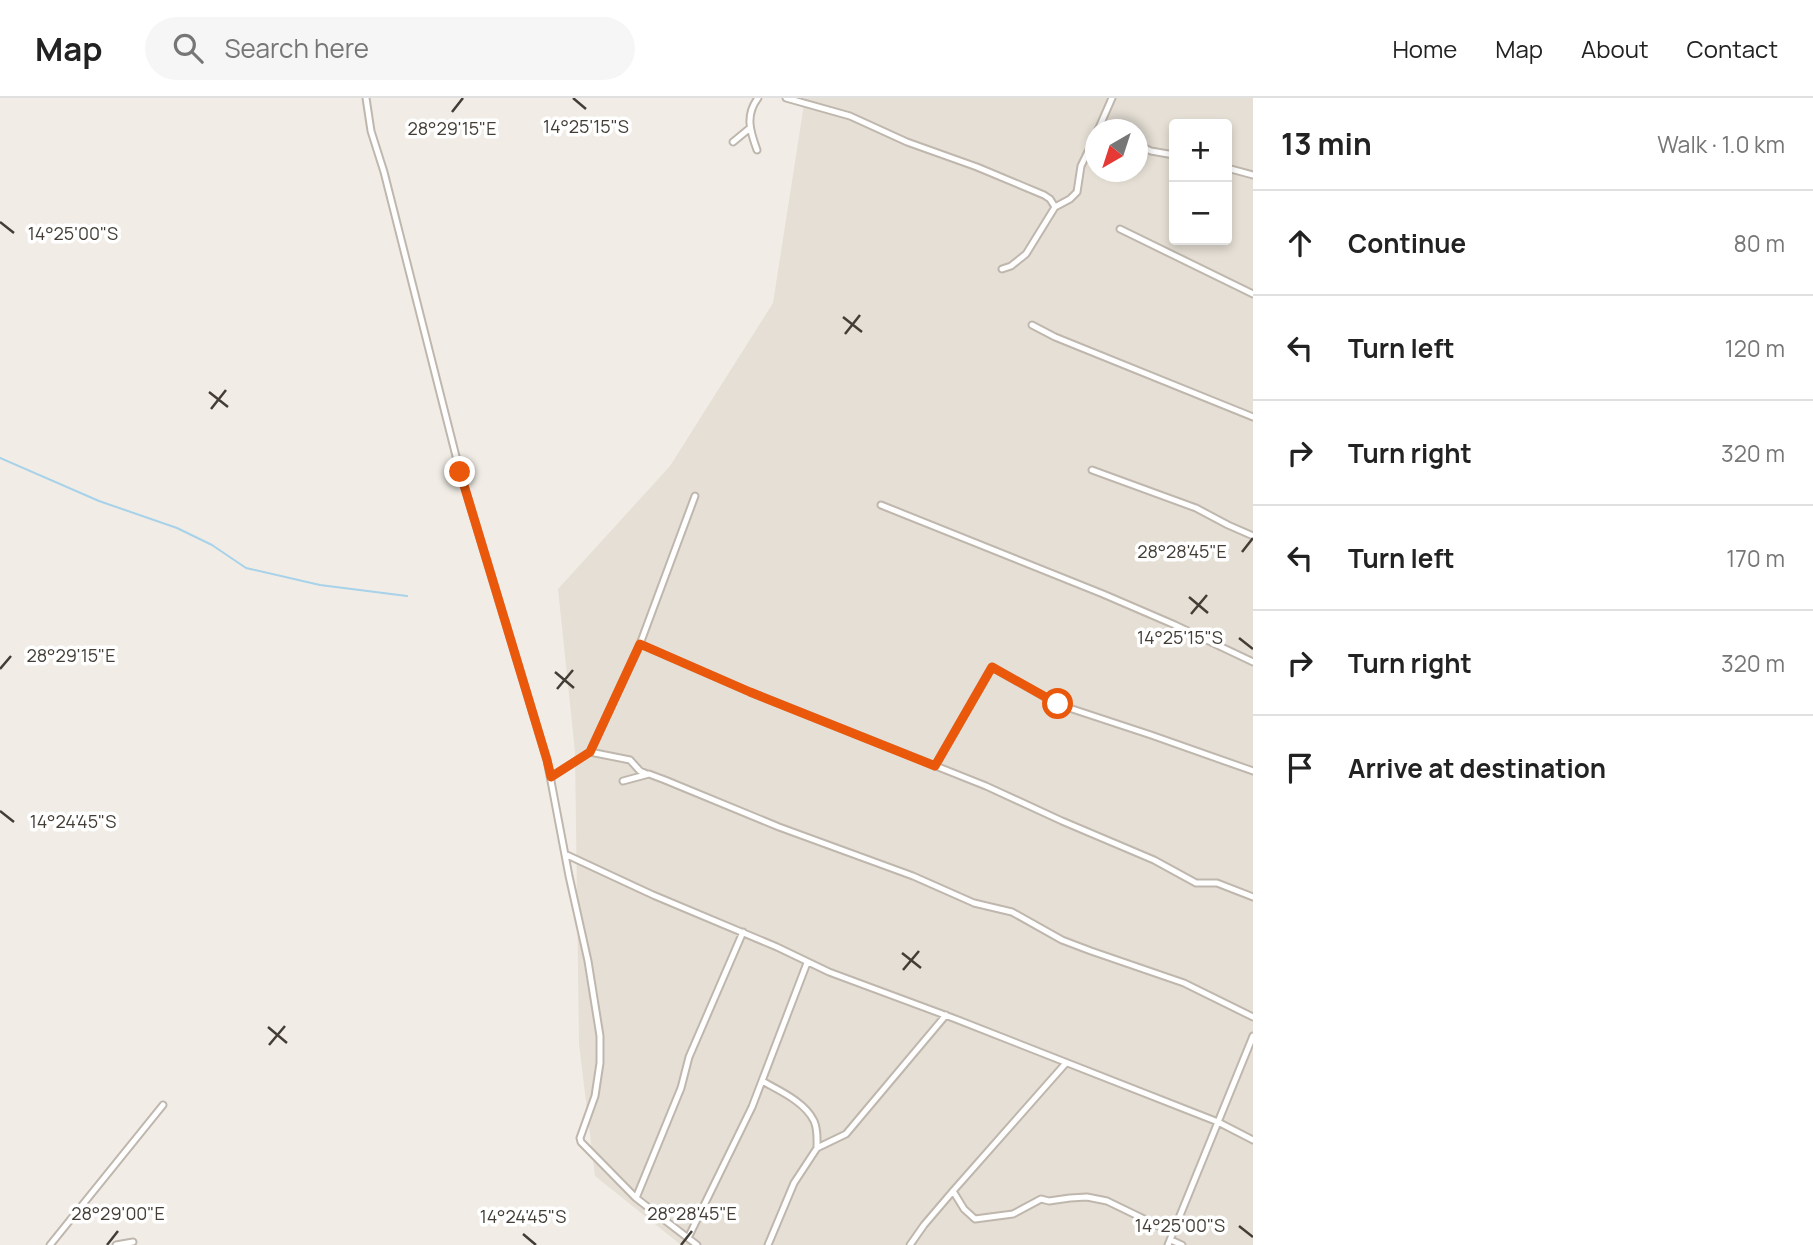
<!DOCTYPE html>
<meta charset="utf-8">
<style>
:root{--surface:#fff;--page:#f6f6f6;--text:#222;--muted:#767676;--line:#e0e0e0}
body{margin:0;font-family:Manrope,sans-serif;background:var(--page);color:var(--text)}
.controls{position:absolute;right:21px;top:21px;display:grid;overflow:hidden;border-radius:7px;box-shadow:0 4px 10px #0003}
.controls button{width:63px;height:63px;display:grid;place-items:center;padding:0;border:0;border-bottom:2px solid var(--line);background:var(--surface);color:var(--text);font:35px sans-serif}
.compass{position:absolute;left:1085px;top:21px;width:63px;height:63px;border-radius:50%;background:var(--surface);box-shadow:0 4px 10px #0003;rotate:219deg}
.stop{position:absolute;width:21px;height:21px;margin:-16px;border:5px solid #ea580c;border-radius:50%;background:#fff}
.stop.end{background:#ea580c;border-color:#fff;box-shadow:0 2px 7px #0008}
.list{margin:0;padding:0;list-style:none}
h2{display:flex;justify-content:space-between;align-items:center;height:91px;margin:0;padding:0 28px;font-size:30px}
h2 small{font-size:23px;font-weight:400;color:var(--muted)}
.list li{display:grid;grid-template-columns:46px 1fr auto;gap:21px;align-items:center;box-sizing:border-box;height:105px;padding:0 28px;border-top:2px solid var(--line)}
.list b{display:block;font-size:26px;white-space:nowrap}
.list em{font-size:23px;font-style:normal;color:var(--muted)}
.icon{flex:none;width:38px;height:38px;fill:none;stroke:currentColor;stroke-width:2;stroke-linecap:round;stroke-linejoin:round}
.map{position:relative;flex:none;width:1253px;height:1147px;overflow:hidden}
header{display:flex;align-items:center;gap:42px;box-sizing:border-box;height:98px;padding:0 35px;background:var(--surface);border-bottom:2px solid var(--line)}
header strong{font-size:33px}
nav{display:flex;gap:38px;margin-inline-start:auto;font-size:24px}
.search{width:490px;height:63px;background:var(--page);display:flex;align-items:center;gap:18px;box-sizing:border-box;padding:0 24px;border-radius:38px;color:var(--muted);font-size:26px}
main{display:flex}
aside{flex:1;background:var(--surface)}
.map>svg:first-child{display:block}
.residential{fill:#e5dfd5;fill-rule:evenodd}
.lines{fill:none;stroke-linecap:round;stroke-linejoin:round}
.stream{stroke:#a7d2e9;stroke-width:2}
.street-casing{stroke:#bfb7ad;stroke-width:9}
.street{stroke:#fff;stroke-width:5}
.route{stroke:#ea580c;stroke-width:9}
.ticks{fill:none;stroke:#433d36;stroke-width:2.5}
.ticks-label{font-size:18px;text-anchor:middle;fill:#433d36;stroke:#fff;stroke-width:7;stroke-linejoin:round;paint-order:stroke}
</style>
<header>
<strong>Map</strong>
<div class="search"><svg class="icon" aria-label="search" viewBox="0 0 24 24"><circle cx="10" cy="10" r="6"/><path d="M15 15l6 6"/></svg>Search here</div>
<nav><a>Home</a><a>Map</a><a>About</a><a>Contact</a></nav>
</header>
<main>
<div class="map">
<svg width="1253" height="1147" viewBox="0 0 1253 1147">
<rect width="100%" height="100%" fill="#f1ede6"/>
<!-- residential -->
<path class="residential" d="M 805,0 L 1253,0 L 1253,1147 L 681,1147 L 595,1078 L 579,946 L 575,654 L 558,491 L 670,368 L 773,205 ZM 1174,26 L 1227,26 L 1227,142 L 1174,142 ZM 1096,32 L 1138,32 L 1138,74 L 1096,74 Z"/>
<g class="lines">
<!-- stream -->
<path class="stream" d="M 0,360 L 99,403 L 177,430 L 212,447 L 246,470 L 320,487 L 407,498"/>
<defs>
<path id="street" d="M 366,0 L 371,33 L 384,74 L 460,374 L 547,662 L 569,778 L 588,863 L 600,938 L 600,965 L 595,998 L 580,1040 L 581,1044 L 636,1100 L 697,1147
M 786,0 L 850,18 L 907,44 L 977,69 L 1044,97 L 1050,101 L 1055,109
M 1098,32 L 1112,0
M 733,44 L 750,30
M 1138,47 L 1151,53 L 1174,57
M 757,52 C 750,33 745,17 758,0
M 1227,70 L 1253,77
M 1120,131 L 1253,196
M 1002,171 L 1011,168 L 1026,156 L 1055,109 L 1070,101 L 1077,94 L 1081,68 L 1096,37
M 1032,227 L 1055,239 L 1253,319
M 1092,372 L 1196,410 L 1228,427 L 1253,438
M 881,407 L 1103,496 L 1175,527 L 1253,564
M 640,546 L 750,594 L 986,688 L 1062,723 L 1154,762 L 1196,785 L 1217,785 L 1253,799
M 590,654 L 630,662 L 640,673 L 647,676
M 935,668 L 992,569 L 1057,606 L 1151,637 L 1253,673
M 551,679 L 590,654 L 640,546 L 695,398
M 623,683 L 649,676 L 665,682 L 779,729 L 913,778 L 974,805 L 1012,814 L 1062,842 L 1091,853 L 1184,885 L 1253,919
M 567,757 L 653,797 L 777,849 L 829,874 L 953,920 L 1218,1024 L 1253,1042
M 762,983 C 780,993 805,1004 814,1023 C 818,1032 817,1041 817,1050
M 953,1093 L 964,1111 L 975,1121 L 1013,1116 L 1041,1101 L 1049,1103 L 1070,1100 L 1087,1099 L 1107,1103 L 1173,1135
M 636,1100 L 681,990 L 689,959 L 743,834
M 688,1140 L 752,1009 L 807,865
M 1171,1142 L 1182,1147
M 50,1147 L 163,1007
M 116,1147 L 133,1144
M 768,1147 L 794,1085 L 817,1050 L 846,1036 L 946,917
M 910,1147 L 924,1127 L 953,1093 L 1066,965
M 1168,1147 L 1253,938"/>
</defs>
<!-- street casing -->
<use href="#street" class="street-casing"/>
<!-- street -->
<use href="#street" class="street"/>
</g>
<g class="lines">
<!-- route -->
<path class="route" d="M 460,374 L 547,662 L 551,679 L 590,654 L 640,546 L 750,594 L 935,668 L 992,569 L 1058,606"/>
</g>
<!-- ticks -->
<path class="ticks" d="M 573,0 L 586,11M 452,14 L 463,0M 0,124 L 14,135M 843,219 L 862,234M 845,236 L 860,217M 209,294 L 228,309M 211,311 L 226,292M 1242,454 L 1253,440M 1189,499 L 1208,515M 1191,516 L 1207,497M 1239,540 L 1253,551M 0,571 L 11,558M 555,574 L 574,590M 557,591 L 573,572M 0,713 L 14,724M 902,855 L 921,870M 903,872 L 919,853M 268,929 L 287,945M 269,947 L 285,928M 1239,1128 L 1253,1139M 523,1136 L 536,1147M 107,1147 L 118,1133M 681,1147 L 692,1133"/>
<g class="ticks-label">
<text x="586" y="35">14°25'15"S</text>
<text x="452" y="37">28°29'15"E</text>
<text x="73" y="142">14°25'00"S</text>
<text x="1182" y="460">28°28'45"E</text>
<text x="1180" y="546">14°25'15"S</text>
<text x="71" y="564">28°29'15"E</text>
<text x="73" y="730">14°24'45"S</text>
<text x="118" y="1122">28°29'00"E</text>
<text x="692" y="1122">28°28'45"E</text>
<text x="523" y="1125">14°24'45"S</text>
<text x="1180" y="1134">14°25'00"S</text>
</g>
</svg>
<div class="controls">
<button>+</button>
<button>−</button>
</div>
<svg class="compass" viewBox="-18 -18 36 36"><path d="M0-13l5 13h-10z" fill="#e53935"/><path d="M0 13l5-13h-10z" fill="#767676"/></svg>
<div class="stop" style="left:1058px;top:606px"></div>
<div class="stop end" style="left:460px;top:374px"></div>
</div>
<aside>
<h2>13 min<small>Walk · 1.0 km</small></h2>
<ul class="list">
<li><svg class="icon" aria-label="ahead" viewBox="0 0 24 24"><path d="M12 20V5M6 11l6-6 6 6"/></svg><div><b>Continue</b></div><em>80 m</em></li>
<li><svg class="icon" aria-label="left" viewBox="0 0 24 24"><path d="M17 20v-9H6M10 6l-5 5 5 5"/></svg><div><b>Turn left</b></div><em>120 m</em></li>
<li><svg class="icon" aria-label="right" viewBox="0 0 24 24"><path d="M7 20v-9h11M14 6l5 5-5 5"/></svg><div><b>Turn right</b></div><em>320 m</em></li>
<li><svg class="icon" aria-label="left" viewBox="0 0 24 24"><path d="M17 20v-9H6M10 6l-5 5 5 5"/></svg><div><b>Turn left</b></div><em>170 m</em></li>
<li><svg class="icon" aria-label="right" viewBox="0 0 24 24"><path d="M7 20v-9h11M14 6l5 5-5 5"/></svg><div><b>Turn right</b></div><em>320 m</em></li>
<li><svg class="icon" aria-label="arrive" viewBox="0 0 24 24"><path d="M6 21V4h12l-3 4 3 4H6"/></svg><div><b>Arrive at destination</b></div></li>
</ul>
</aside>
</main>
